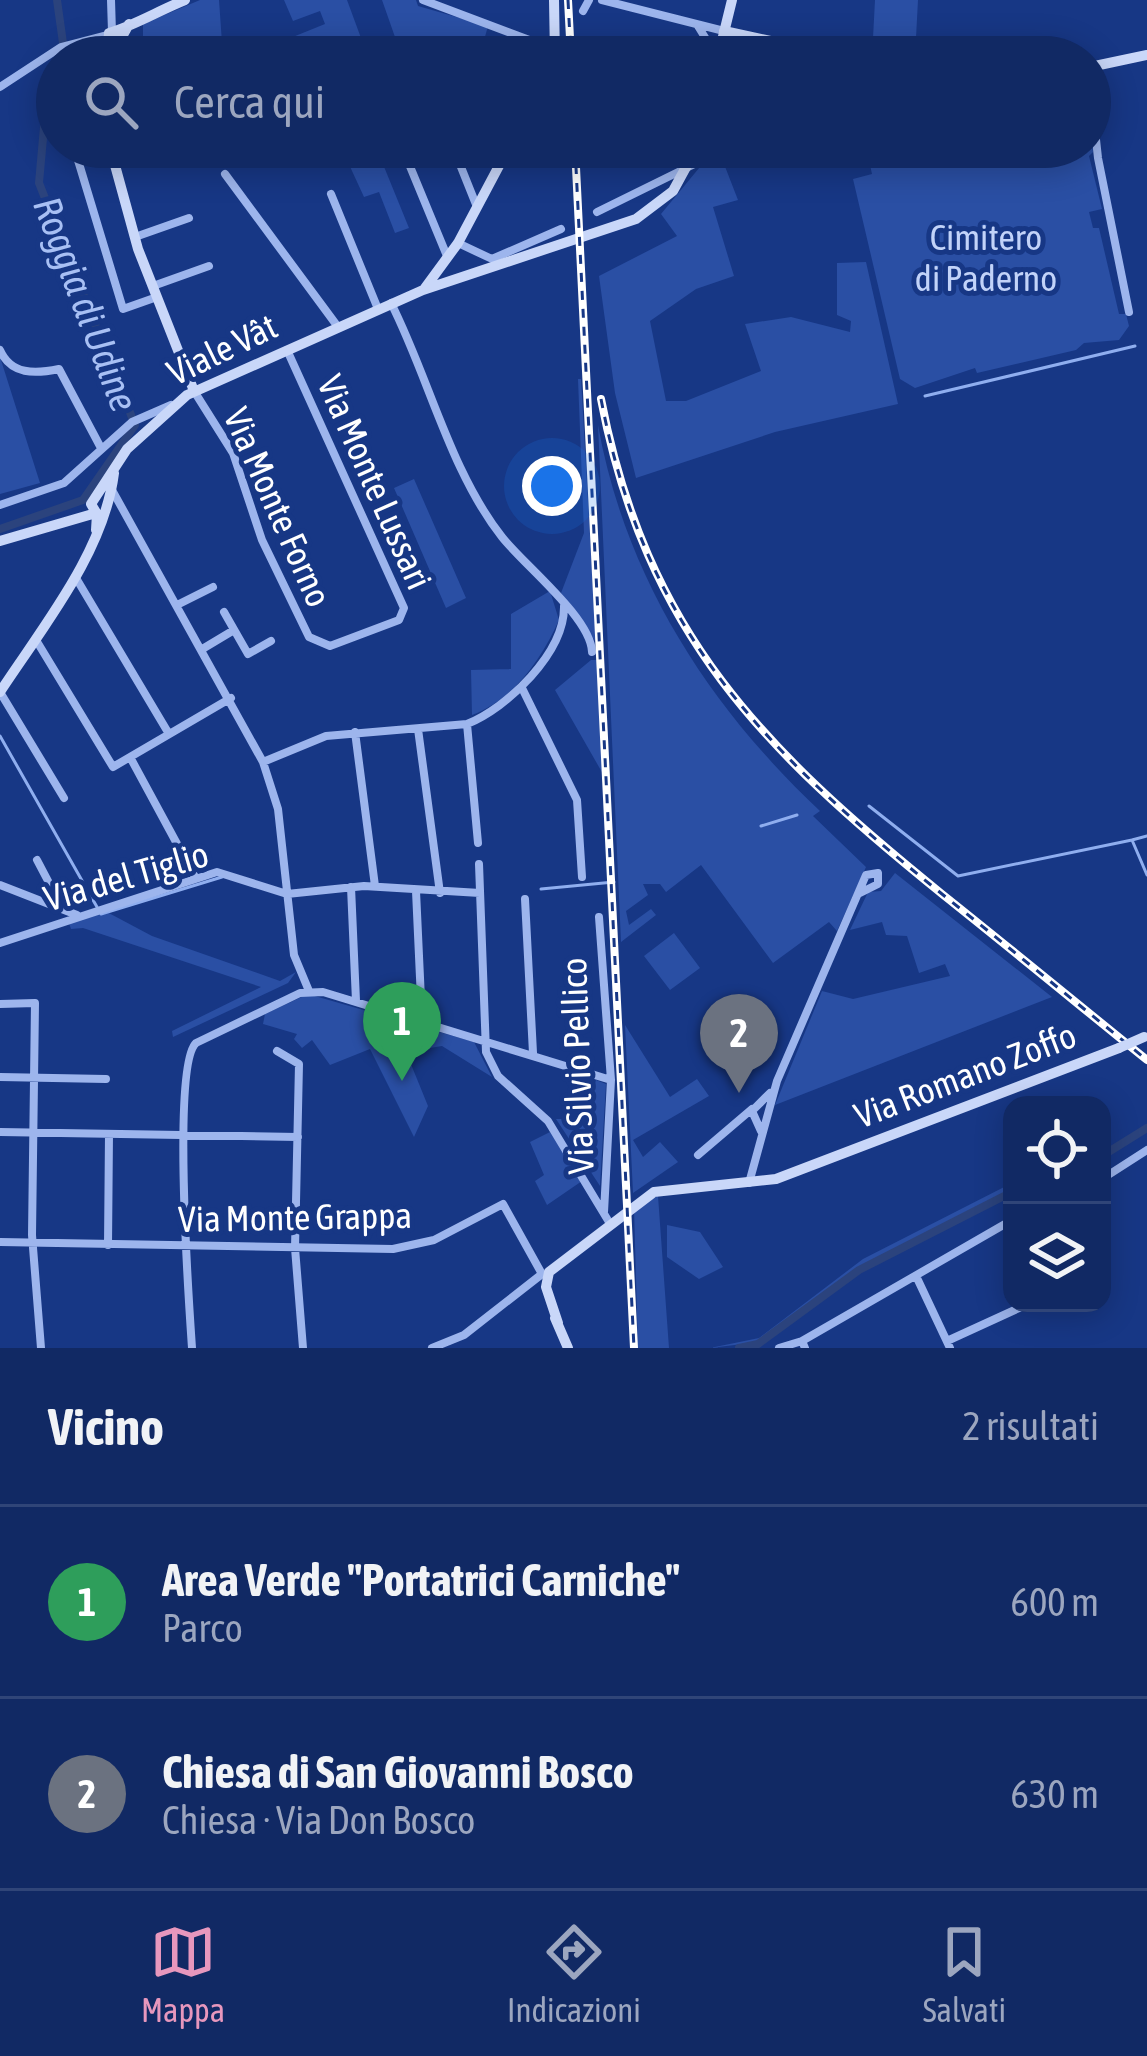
<!DOCTYPE html>
<html lang="it">
<meta charset="utf-8">
<style>
:root{--surface:#112964;--page:#1a316a;--text:#f1f3f6;--muted:#9ca6bf;--line:#304578;--accent:#e797bd}
body{margin:0;font-family:"Asap Condensed",sans-serif;background:var(--page);color:var(--text)}
.controls{position:absolute;right:36px;bottom:36px;display:grid;overflow:hidden;border-radius:24px;box-shadow:0 6px 30px #0003}
.controls button{width:108px;height:108px;display:grid;place-items:center;padding:0;border:0;border-bottom:3px solid var(--line);background:var(--surface);color:var(--text);font:60px sans-serif}
.you{position:absolute;left:552px;top:486px;width:42px;height:42px;margin:-30px;border:9px solid #fff;border-radius:50%;background:#1a73e8;box-shadow:0 0 0 18px #1a73e833}
.badge{display:grid;place-items:center;width:78px;height:78px;border-radius:50%;background:var(--accent);color:#fff;font-size:39px;font-weight:700}
.pin{position:absolute;translate:-50% -99px;filter:drop-shadow(0 3px 6px #0008)}
.pin::after{content:'';position:absolute;top:63px;width:42px;height:36px;background:inherit;clip-path:polygon(0 0,100% 0,50% 100%)}
.list{margin:0;padding:0;list-style:none}
h2{display:flex;justify-content:space-between;align-items:center;height:156px;margin:0;padding:0 48px;font-size:51px}
h2 small{font-size:39px;font-weight:400;color:var(--muted)}
.list li{display:grid;grid-template-columns:78px 1fr auto;gap:36px;align-items:center;box-sizing:border-box;height:192px;padding:0 48px;border-top:3px solid var(--line)}
.list b{display:block;font-size:45px;white-space:nowrap}
.list p{margin:0;font-size:39px;white-space:nowrap;color:var(--muted)}
.list em{font-size:39px;font-style:normal;color:var(--muted)}
.icon{flex:none;width:66px;height:66px;fill:none;stroke:currentColor;stroke-width:2;stroke-linecap:round;stroke-linejoin:round}
.map{position:relative;flex:none;width:1147px;height:1348px;overflow:hidden}
.search{position:absolute;background:var(--surface);box-shadow:0 6px 30px #0003;left:36px;right:36px;top:36px;height:132px;display:flex;align-items:center;gap:30px;box-sizing:border-box;padding:0 42px;border-radius:66px;color:var(--muted);font-size:45px}
.sheet{height:540px;background:var(--surface)}
nav{display:flex;justify-content:space-around;align-items:center;box-sizing:border-box;height:168px;border-top:3px solid var(--line);background:var(--surface);font-size:33px;color:var(--muted)}
nav a{display:grid;justify-items:center;gap:6px}
nav .on{color:var(--accent)}
.map>svg:first-child{display:block}
.green{fill:#2a4fa4}
.lines{fill:none;stroke-linecap:round;stroke-linejoin:round}
.stream{stroke:#8faeef;stroke-width:3}
.canal{stroke:#2b437d;stroke-width:8}
.street{stroke:#9db5ed;stroke-width:8}
.secondary{stroke:#c9d7f9;stroke-width:10}
.rail-casing{stroke:#fff;stroke-width:8}
.rail{stroke:#173785;stroke-width:3;stroke-dasharray:9;stroke-linecap:butt}
.secondary-bridge{stroke:#c9d7f9;stroke-width:10}
.labels{text-anchor:middle;dominant-baseline:central;stroke-width:10;stroke-linejoin:round;paint-order:stroke}
.park-label{font-size:36px;fill:#c2d3f9;stroke:#173785}
.street-label{font-size:36px;fill:#fff;stroke:#173785}
.water-label{font-size:39px;font-style:italic;fill:#a8c0f4;stroke:#173785}
</style>
<div class="map">
<svg width="1147" height="1348" viewBox="0 0 1147 1348">
<rect width="100%" height="100%" fill="#173785"/>
<!-- green -->
<path class="green" d="M 200,0 L 219,0 L 223,57 L 156,57 L 148,38 L 143,39 L 143,24 Z
M 284,0 L 347,0 L 368,57 L 261,57 L 258,51 L 325,24 L 320,11 L 293,21 Z
M 382,0 L 416,0 L 418,6 L 488,26 L 481,51 L 496,57 L 402,57 Z
M 875,0 L 918,0 L 915,57 L 872,57 Z
M 1090,123 L 1093,152 L 1089,156 L 1102,209 L 1089,212 L 1093,228 L 1099,228 L 1119,314 L 1126,314 L 1129,326 L 1119,340 L 1084,343 L 1076,350 L 977,373 L 975,368 L 915,388 L 900,379 L 853,179 L 872,174 L 866,147 L 1090,147 Z
M 341,147 L 376,147 L 409,228 L 395,233 L 379,192 L 364,197 Z
M 719,151 L 738,200 L 713,207 L 734,276 L 696,289 L 650,321 L 666,401 L 686,401 L 761,371 L 745,324 L 791,317 L 850,332 L 851,321 L 837,315 L 837,263 L 866,262 L 898,404 L 775,432 L 636,478 L 615,393 L 599,276 L 677,236 L 661,214 L 709,156 Z
M 0,357 L 40,483 L 0,494 Z
M 578,379 L 581,379 L 596,642 L 561,593 L 584,533 Z
M 598,425 C 625,577 709,707 820,811 L 813,816 L 866,867 L 837,931 L 829,922 L 773,963 L 701,865 L 666,892 L 660,884 L 643,884 L 648,895 L 626,911 L 629,925 L 651,909 L 656,915 L 621,942 Z
M 414,479 L 466,598 L 446,608 L 394,488 Z
M 550,591 L 559,620 C 541,660 514,699 472,715 L 471,670 L 511,669 L 511,614 Z
M 591,660 L 597,660 L 603,774 L 555,690 Z
M 895,873 L 1052,997 L 775,1105 L 822,991 L 853,999 L 950,976 L 945,964 L 919,973 L 907,936 L 886,935 L 882,922 L 850,930 L 868,892 L 881,891 Z
M 105,911 L 152,936 L 280,981 L 296,972 L 288,983 L 173,1037 L 172,1031 L 261,987 L 83,928 L 71,929 L 69,923 Z
M 674,933 L 700,968 L 670,990 L 644,956 Z
M 308,994 L 474,1042 L 492,1077 L 442,1046 L 406,1052 L 428,1106 L 414,1137 L 370,1049 L 330,1065 L 312,1040 L 302,1048 L 294,1039 L 297,1034 L 263,1024 L 265,1014 Z
M 625,1025 L 670,1097 L 697,1079 L 709,1096 L 633,1140 L 643,1157 L 660,1142 L 678,1162 L 633,1193 Z
M 596,1080 L 606,1084 L 600,1186 L 556,1119 L 585,1119 Z
M 550,1132 L 582,1181 L 547,1205 L 535,1181 L 544,1175 L 530,1142 Z
M 1012,1183 L 1012,1189 L 860,1268 L 759,1342 L 710,1348 L 759,1338 L 863,1259 Z
M 658,1196 L 669,1348 L 638,1348 L 634,1208 Z
M 667,1225 L 700,1232 L 723,1267 L 699,1279 L 667,1257 Z"/>
<g class="lines">
<!-- stream -->
<path class="stream" d="M 925,396 L 1135,346
M 0,736 L 97,907
M 869,806 L 958,876 L 1132,840 L 1147,875
M 761,826 L 797,815
M 1132,840 L 1147,836
M 541,889 L 614,882
M 101,914 L 222,877"/>
<!-- canal -->
<path class="canal" d="M 57,0 L 63,43
M 63,55 L 63,57
M 0,529 L 83,500 L 135,425 L 39,183 L 46,105 L 57,79
M 1102,1156 L 1147,1128
M 739,1348 L 758,1344 L 859,1270 L 1012,1192"/>
<!-- street -->
<path class="street" d="M 111,0 L 112,32
M 423,0 L 556,50
M 602,0 L 724,31
M 583,11 L 589,0
M 698,26 L 717,57
M 1090,84 L 1098,158 L 1129,312
M 0,87 L 61,47 L 107,35
M 74,147 L 123,309 L 157,297
M 402,147 L 447,256
M 453,147 L 477,207
M 225,174 L 338,327
M 331,194 L 378,309
M 597,212 L 729,147
M 135,237 L 189,218
M 458,243 L 492,259 L 561,229
M 153,286 L 209,266
M 391,303 C 429,378 450,471 502,537 C 524,565 591,618 592,652
M 0,350 C 11,375 35,374 59,369 L 101,448
M 194,391 L 233,453 L 262,540 L 309,637 L 330,646 L 399,620 L 404,608 L 287,350
M 112,490 L 263,762 L 278,809 L 294,955 L 309,991
M 0,505 L 64,483 L 132,422 L 171,405
M 76,578 L 169,734
M 179,604 L 213,587
M 224,612 L 248,654 L 271,641
M 36,640 L 113,767 L 231,698
M 204,648 L 234,630
M 522,688 L 577,800 L 582,877
M 0,692 L 64,798
M 467,724 L 478,843
M 418,729 L 440,893
M 355,732 L 375,886
M 130,757 L 195,877
M 263,762 L 326,736 L 467,724 C 507,708 565,653 564,606
M 37,860 L 57,898 L 55,907
M 479,864 L 486,1052 L 498,1076 L 548,1121 L 609,1222
M 0,885 L 77,915
M 351,887 L 356,1001
M 416,891 L 422,1021
M 525,899 L 533,1053
M 599,917 L 611,1080 L 604,1212
M 0,943 L 217,872 L 287,894 L 364,886 L 480,893
M 0,1004 L 35,1003 L 32,1235 L 41,1348
M 277,1051 L 299,1064 L 295,1248 L 303,1348
M 0,1077 L 106,1079
M 761,1131 L 752,1111 L 770,1093
M 0,1132 L 298,1137
M 698,1155 L 752,1109
M 1102,1179 L 1147,1150
M 749,1183 L 777,1081 L 866,875 L 878,873 L 878,884 L 860,893
M 0,1242 L 393,1249 L 434,1240 L 503,1204 L 542,1274 L 464,1335 L 432,1348
M 108,1245 L 109,1134
M 917,1278 L 950,1348
M 947,1341 L 1030,1303
M 192,1348 C 189,1304 172,1065 196,1043 L 300,993 L 323,992 L 611,1080
M 779,1348 L 802,1341
M 805,1348 L 802,1341 L 1012,1220"/>
<!-- secondary -->
<path class="secondary" d="M 554,0 L 555,57
M 129,24 L 118,44 L 108,45 L 109,33 C 133,26 160,10 185,0
M 724,31 L 845,57
M 718,57 L 732,0
M 1090,67 L 1147,55
M 110,147 L 138,249 L 194,391
M 425,288 L 458,243 L 509,147
M 96,530 L 97,514 L 91,504 L 127,449 L 187,395 L 423,290 L 636,219 L 673,191 L 697,147
M 0,541 L 96,513
M 0,692 C 44,625 104,552 114,473
M 555,1318 L 568,1348
M 558,1323 L 546,1287 L 549,1272 L 654,1192 L 776,1179 L 1119,1048"/>
<defs>
<path id="rail" d="M 568,0 L 571,57
M 575,147 L 634,1348
M 601,399 C 646,634 764,750 942,894 C 1011,949 1079,1005 1147,1060"/>
</defs>
<!-- rail casing -->
<use href="#rail" class="rail-casing"/>
<!-- rail -->
<use href="#rail" class="rail"/>
<!-- secondary-bridge -->
<path class="secondary-bridge" d="M 1119,1048 L 1144,1037"/>
</g>
<g class="labels">
<!-- park labels -->
<g class="park-label">
<text x="986" y="237">Cimitero<tspan x="986" dy="41">di Paderno</tspan></text>
</g>
<!-- street labels -->
<g class="street-label">
<text transform="translate(222 349) rotate(-26)">Viale Vât</text>
<text transform="translate(375 482) rotate(66)">Via Monte Lussari</text>
<text transform="translate(278 507) rotate(66)">Via Monte Forno</text>
<text transform="translate(126 876) rotate(-16)">Via del Tiglio</text>
<text transform="translate(577 1066) rotate(-92)">Via Silvio Pellico</text>
<text transform="translate(965 1075) rotate(-21)">Via Romano Zoffo</text>
<text transform="translate(295 1217) rotate(-1)">Via Monte Grappa</text>
</g>
<!-- water labels -->
<g class="water-label">
<text transform="translate(86 304) rotate(69)">Roggia di Udine</text>
</g>
</g>
</svg>
<div class="controls">
<button><svg class="icon" aria-label="locate" viewBox="0 0 24 24"><circle cx="12" cy="12" r="6"/><path d="M12 2v4M12 18v4M2 12h4M18 12h4"/></svg></button>
<button><svg class="icon" aria-label="layers" viewBox="0 0 24 24"><path d="M12 4l9 5-9 5-9-5zM3 14l9 5 9-5"/></svg></button>
</div>
<div class="you"></div>
<div class="pin badge" style="left:402px;top:1081px;background:#2e9e5b">1</div>
<div class="pin badge" style="left:739px;top:1093px;background:#6b7280">2</div>
<div class="search"><svg class="icon" aria-label="search" viewBox="0 0 24 24"><circle cx="10" cy="10" r="6"/><path d="M15 15l6 6"/></svg>Cerca qui</div>
</div>
<section class="sheet">
<h2>Vicino<small>2 risultati</small></h2>
<ul class="list">
<li><span class="badge" style="background:#2e9e5b">1</span><div><b>Area Verde &quot;Portatrici Carniche&quot;</b><p>Parco</p></div><em>600 m</em></li>
<li><span class="badge" style="background:#6b7280">2</span><div><b>Chiesa di San Giovanni Bosco</b><p>Chiesa · Via Don Bosco</p></div><em>630 m</em></li>
</ul>
</section>
<nav>
<a class="on"><svg class="icon" aria-label="map" viewBox="0 0 24 24"><path d="M3 6l6-2 6 2 6-2v14l-6 2-6-2-6 2zM9 4v14M15 6v14"/></svg>Mappa</a>
<a><svg class="icon" aria-label="directions" viewBox="0 0 24 24"><path d="M12 3l9 9-9 9-9-9zM9 14v-3h6M13 9l2 2-2 2"/></svg>Indicazioni</a>
<a><svg class="icon" aria-label="saved" viewBox="0 0 24 24"><path d="M7 4h10v16l-5-4-5 4z"/></svg>Salvati</a>
</nav>
